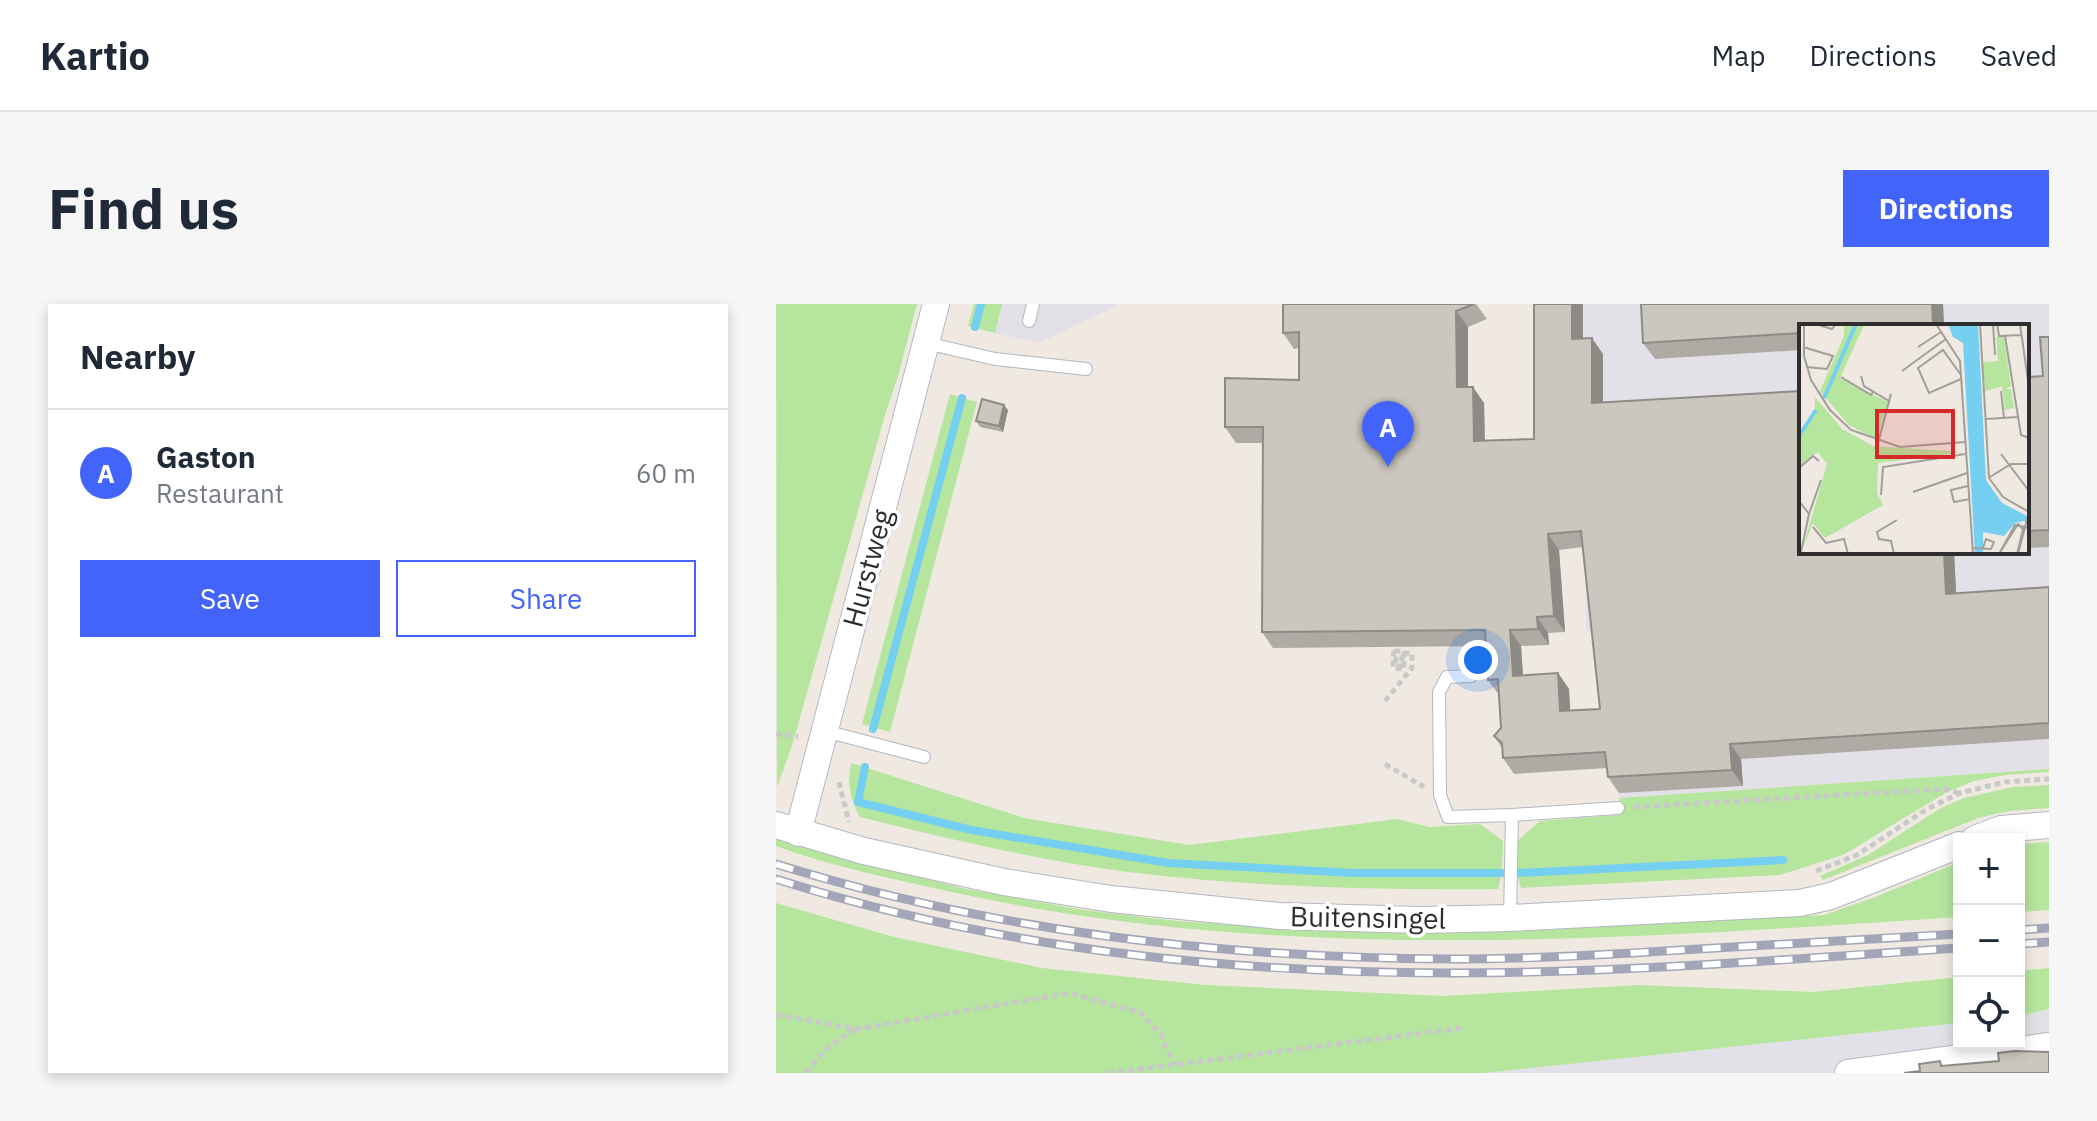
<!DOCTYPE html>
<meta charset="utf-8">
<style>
:root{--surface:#fff;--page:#f6f6f7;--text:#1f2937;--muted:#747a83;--line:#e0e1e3;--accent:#4264fb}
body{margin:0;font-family:"IBM Plex Sans",sans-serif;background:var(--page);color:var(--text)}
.controls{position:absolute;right:24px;bottom:24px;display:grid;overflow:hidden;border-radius:0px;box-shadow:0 4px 12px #0003}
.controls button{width:72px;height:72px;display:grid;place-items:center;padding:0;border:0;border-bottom:2px solid var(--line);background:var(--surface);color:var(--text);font:40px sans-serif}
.you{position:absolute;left:702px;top:356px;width:28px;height:28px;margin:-20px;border:6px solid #fff;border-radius:50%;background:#1a73e8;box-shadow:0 0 0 12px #1a73e833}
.badge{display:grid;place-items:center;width:52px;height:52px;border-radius:50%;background:var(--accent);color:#fff;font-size:26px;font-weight:700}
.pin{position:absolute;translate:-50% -66px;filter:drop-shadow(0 2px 4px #0008)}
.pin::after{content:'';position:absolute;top:42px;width:28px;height:24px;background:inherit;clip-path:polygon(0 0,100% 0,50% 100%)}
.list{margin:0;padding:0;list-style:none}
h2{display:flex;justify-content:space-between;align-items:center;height:104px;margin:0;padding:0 32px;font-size:34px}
h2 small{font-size:26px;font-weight:400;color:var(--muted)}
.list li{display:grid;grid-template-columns:52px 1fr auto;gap:24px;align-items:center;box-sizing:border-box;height:128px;padding:0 32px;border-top:2px solid var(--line)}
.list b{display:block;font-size:30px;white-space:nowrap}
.list p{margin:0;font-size:26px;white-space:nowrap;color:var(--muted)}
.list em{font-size:26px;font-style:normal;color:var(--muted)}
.actions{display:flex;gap:16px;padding:24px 32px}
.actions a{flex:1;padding:18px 0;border:2px solid var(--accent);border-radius:0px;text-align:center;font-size:28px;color:var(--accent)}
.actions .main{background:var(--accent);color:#fff}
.icon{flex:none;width:44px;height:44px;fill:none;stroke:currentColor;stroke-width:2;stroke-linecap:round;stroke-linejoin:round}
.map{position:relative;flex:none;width:1273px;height:769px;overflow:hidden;border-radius:0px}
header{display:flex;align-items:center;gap:48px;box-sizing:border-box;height:112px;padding:0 40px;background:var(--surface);border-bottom:2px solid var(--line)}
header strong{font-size:38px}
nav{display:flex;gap:44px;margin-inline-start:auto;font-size:28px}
.intro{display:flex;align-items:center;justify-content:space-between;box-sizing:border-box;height:192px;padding:0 48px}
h1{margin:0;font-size:56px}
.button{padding:20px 36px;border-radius:0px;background:var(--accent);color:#fff;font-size:28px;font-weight:700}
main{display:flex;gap:48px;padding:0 48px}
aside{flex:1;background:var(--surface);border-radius:0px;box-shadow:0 4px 12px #0003}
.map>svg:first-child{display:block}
.industrial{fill:#e3e1e8;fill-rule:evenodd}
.green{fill:#b6e59e}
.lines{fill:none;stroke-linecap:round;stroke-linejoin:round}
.stream{stroke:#75cff0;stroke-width:8}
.service-casing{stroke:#b4b7c1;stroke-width:14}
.minor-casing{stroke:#b4b7c1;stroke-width:28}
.path{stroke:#c9c9c9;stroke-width:5;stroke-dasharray:6 4;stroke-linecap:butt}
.service{stroke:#fff;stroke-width:12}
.minor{stroke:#fff;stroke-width:26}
.rail-casing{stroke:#a3a6b8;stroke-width:9}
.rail{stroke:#fff;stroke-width:6;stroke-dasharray:18;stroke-linecap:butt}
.wall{fill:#afaba4;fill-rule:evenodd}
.shaded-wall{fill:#8e8b86}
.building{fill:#cbc7bf;stroke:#8e8b86;stroke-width:2;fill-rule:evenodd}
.labels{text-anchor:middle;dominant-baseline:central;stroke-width:7;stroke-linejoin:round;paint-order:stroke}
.street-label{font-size:28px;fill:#2e2e2e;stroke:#fff}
.inset-river{fill:none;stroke:#75cff0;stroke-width:4}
.inset-road{fill:none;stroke:#a29e99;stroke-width:2}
.view{fill:#d62828;fill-opacity:0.15;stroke:#d62828;stroke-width:4}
.inset-edge{fill:none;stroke:#2e2e2e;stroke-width:4}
</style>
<header>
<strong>Kartio</strong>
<nav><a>Map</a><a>Directions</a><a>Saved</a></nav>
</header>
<div class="intro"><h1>Find us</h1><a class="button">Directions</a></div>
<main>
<aside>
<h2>Nearby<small></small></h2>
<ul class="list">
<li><span class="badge">A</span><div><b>Gaston</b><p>Restaurant</p></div><em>60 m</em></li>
</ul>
<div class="actions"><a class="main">Save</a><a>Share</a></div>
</aside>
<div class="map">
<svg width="1273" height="769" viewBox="0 0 1273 769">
<rect width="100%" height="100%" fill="#efe9e1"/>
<!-- industrial -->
<path class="industrial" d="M 226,0 L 344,0 L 263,39 L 219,29 Z
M 807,0 L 1273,0 L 1273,465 L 843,494 L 825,328 L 810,327 ZM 1025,22 L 1251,22 L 1251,248 L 1025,248 Z
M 1273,705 L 1273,769 L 708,769 L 1183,719 L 1183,739 L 1243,739 L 1243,712 Z"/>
<!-- green -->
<path class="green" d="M 0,0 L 141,0 L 122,72 L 109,111 L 16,442 L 1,483 Z
M 198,0 L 226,0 L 219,29 L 192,22 Z
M 174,90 L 201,98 L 114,428 L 86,420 Z
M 75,459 L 248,514 L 413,541 L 622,515 L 653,523 L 704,520 L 727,537 L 726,569 L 722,585 C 598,586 475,583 352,568 C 261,556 172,535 84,513 C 74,495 71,480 75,459 Z
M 1273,465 L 1273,468 L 1229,471 L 1198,477 L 1171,488 L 1067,551 L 1004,571 L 745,584 L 741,569 L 741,537 L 764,517 L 844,511 L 843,494 Z
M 1273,481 L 1273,504 L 1233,507 L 1202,514 L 1047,576 L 1044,572 L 1092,551 L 1163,505 L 1188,494 L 1237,483 Z
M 0,533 L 24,542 L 190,585 L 307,606 L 401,617 L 530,626 L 729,628 L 1048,611 L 1102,592 L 1183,558 L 1183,613 C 848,635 507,661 176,588 C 117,575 57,563 0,542 Z
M 1273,538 L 1273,606 L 1243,608 L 1243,540 Z
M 0,599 L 118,633 L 266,664 L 429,681 L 668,692 L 863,681 L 1037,688 L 1183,673 L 1183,719 L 708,769 L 0,769 Z
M 1273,664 L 1273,705 L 1243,712 L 1243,667 Z"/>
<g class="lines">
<!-- stream -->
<path class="stream" d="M 199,23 L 205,0
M 97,425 L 186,94
M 89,463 L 82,498 L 195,526 L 392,559 L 578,569 L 741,569 L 1007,556"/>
<defs>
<path id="service" d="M 253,17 L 257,0
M 150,39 L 219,55 L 310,65
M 695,372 L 671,373 L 663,388 L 664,491 L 672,513 L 736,511 L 842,504
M 49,427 L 148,453
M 734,614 L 736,511"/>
<path id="minor" d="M 0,521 L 88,547 L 228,578 L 335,595 L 503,612 L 644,616 L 734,614 L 1024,599 L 1055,592 L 1183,541
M 22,529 L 160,0
M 1199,535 L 1225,525 L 1273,521
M 1072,769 L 1273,742"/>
</defs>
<!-- service casing -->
<use href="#service" class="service-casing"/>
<!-- minor casing -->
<use href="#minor" class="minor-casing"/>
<!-- path -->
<path class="path" d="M 609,397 L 636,364 L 636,349 L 626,349 L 626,362 L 620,362 L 620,347 L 628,347 L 628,365 L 617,364 L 618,343
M 0,430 L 22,433
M 609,460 L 648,483
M 63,478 L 73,518
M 858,503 L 1169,485 L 1183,489
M 1040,567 L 1081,551 L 1151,505 L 1184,489 L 1229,478 L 1273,475
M 0,711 L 81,725 L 294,689 L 365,709 L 385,731 L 398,761
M 30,769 C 44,748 59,738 80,725
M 332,769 L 687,724"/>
<!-- service -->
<use href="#service" class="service"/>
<!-- minor -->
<use href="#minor" class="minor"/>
<defs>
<path id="rail" d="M 0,560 C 219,628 447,654 675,655 C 752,655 828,651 905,646 C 998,641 1090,635 1183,630
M 0,575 C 218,644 447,669 675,669 C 844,669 1014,655 1183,644
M 1243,626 L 1273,624
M 1243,640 L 1273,638"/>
</defs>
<!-- rail casing -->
<use href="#rail" class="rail-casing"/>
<!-- rail -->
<use href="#rail" class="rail"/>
</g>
<!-- wall -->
<path class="wall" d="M 700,0 L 711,15 L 692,23 L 692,83 L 708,99 L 709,137 L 758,135 L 807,0 L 807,34 L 827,50 L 827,99 L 1025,248 L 1181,248 L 1178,248 L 1180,289 L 1273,283 L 1273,435 L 965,455 L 967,482 L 843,489 L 832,473 L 831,464 L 738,470 L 727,454 L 726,444 L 718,432 L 725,424 L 723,391 L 712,376 L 710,342 L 497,344 L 486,328 L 487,139 L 460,139 L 449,123 L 523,76 L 523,44 L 518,45 L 507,29 ZM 807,243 L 824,405 L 794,407 L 793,385 L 782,369 L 747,371 L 745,342 L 773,341 L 772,329 L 789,328 L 783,246 Z
M 1167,0 L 1168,22 L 1025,22 L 1025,46 L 879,55 L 867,39 Z
M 1273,33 L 1273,243 L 1251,244 L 1251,73 L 1267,72 Z
M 232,106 L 227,128 L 204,123 L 200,117 Z"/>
<!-- shaded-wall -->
<path class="shaded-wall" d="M 796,0 L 807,0 L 807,51 L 796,35 Z
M 1156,0 L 1167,0 L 1168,22 L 1159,22 L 1157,20 Z
M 680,7 L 692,23 L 692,99 L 681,83 Z
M 816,34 L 827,50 L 827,115 L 816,99 Z
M 697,83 L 708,99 L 709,153 L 698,137 Z
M 228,101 L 232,106 L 227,128 L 223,122 Z
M 772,230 L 783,246 L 789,328 L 778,312 Z
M 1168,248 L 1178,248 L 1181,305 L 1170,290 Z
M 761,313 L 772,329 L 773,341 L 762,325 Z
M 734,326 L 745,342 L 748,388 L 737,372 Z
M 782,369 L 793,385 L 795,423 L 784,407 Z
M 954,440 L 965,455 L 967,482 L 956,466 Z"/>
<!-- building -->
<path class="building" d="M 507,0 L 698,0 L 680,7 L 681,83 L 697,83 L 698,137 L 758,135 L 758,0 L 796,0 L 796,35 L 816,34 L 816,99 L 1025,87 L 1025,248 L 1168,248 L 1170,290 L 1273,283 L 1273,419 L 954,440 L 956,466 L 832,473 L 829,448 L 727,454 L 726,439 L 718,432 L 725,424 L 722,375 L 712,376 L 709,326 L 486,328 L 487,123 L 449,123 L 449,74 L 523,76 L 523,28 L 507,29 ZM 805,227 L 824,405 L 784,407 L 782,369 L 737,372 L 734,326 L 762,325 L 761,313 L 778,312 L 772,230 Z
M 865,0 L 1156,0 L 1157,20 L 1131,22 L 1025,22 L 1025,29 L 867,39 Z
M 1264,33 L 1273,33 L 1273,226 L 1251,227 L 1251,73 L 1267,72 Z
M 206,95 L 228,101 L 223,122 L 200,117 Z
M 1239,747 L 1273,748 L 1273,769 L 1128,769 L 1144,767 L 1143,760 L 1164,757 L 1165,762 L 1223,757 L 1222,749 Z"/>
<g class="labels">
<!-- street labels -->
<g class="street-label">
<text transform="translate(91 264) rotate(-75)">Hurstweg</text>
<text transform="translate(592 613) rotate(1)">Buitensingel</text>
</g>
</g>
<!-- overview -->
<g transform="translate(1023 20)">
<rect width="230" height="230" fill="#efe9e1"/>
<path d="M 45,0 L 65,1 L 41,54 L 89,78 L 78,116 L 50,101 L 21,67 L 45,12 ZM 197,13 L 205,13 L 212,62 L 206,65 L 212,65 L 215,84 L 206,86 L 203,62 L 186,67 L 184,38 L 199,37 ZM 16,73 L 43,105 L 74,122 L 164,128 L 79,139 L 78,169 L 84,181 L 26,214 L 14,199 L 3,227 L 28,140 L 19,128 L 0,143 L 0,110 L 16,85 Z" fill="#b6e59e"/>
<path d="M 149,0 L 179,0 L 187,156 L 203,179 L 230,193 L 230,202 L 225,197 L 216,199 L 205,212 L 184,208 L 184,230 L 176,230 L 164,19 L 154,13 Z" fill="#75cff0"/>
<path class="inset-river" d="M 25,74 L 57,0M 0,112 L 17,86"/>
<path class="inset-road" d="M 5,0 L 5,32 L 12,56 L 31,86 L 52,106 L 101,123 L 166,118M 16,0 L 33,5 L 37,0M 137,0 L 161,37 L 174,230M 181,0 L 190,154 L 204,173 L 230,188M 194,0 L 196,31M 198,0 L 200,12 L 223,11M 221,0 L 230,64M 206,12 L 222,111 L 230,114M 4,23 L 34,32 L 28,45 L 7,43M 119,23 L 142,8M 103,47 L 147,15M 162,51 L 144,26 L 119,44 L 130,69 L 162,55M 62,52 L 65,62 L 90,77M 42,53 L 72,71 L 74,68M 202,67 L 205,94M 187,95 L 219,93M 79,119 L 92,70M 202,130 L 230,167M 0,144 L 14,132 L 20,137M 191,153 L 212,140 L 230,140M 169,162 L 152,166 L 155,178 L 171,175M 114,168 L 168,149M 82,171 L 84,143 L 166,130M 0,177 L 10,190 L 2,228M 10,190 L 22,156M 14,203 L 27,219 L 45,215 L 49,230M 174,224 L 192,225 L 195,218 L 187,215 L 184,224M 95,230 L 92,217 L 80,215 L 78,208 L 98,196M 200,230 L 216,201 L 230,204M 200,230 L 219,200 L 224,205 L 218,230M 219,230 L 230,188"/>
<path class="view" d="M 78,87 L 154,87 L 154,133 L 78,133 Z"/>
<rect width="230" height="230" class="inset-edge"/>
</g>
</svg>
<div class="controls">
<button>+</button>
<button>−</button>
<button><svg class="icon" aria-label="locate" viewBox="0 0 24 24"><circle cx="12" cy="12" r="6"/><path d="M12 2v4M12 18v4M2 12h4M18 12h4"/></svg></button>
</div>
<div class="you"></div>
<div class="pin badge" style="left:612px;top:163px">A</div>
</div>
</main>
